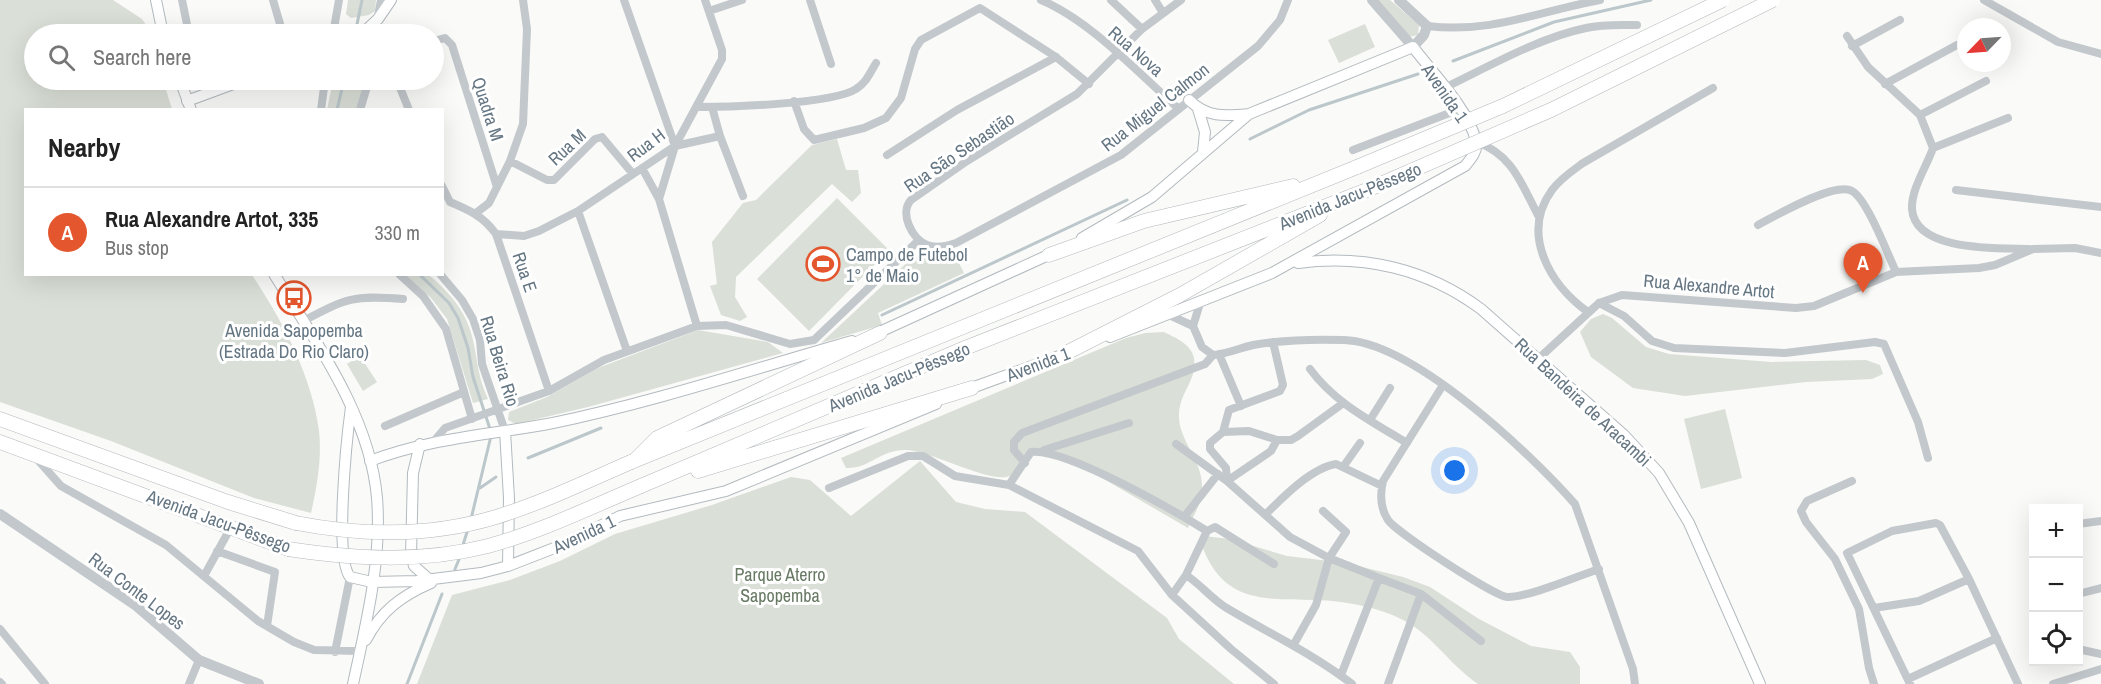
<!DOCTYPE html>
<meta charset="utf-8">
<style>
:root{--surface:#fff;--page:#f6f6f6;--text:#222;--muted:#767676;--line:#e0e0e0;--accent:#e4572e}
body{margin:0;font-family:"Archivo Narrow",sans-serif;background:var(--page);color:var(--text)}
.controls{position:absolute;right:18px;bottom:18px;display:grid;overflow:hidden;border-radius:0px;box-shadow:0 6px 24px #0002}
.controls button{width:54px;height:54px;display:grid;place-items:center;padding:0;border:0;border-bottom:2px solid var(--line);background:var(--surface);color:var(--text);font:30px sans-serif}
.compass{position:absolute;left:1957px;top:18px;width:54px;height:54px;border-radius:50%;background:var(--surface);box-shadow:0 6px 24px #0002;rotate:245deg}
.you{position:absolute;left:1455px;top:471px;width:21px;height:21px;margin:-15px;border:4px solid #fff;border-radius:50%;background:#1a73e8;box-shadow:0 0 0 9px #1a73e833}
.badge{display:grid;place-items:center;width:39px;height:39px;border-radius:50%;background:var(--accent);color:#fff;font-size:20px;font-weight:700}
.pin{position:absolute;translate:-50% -50px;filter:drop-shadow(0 2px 3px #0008)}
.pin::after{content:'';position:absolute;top:32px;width:21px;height:18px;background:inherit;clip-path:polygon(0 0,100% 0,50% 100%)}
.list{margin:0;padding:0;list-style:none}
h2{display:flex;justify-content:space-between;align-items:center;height:78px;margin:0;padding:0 24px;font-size:26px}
h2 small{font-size:20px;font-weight:400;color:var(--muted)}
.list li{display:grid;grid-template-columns:39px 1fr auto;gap:18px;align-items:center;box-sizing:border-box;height:90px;padding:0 24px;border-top:2px solid var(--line)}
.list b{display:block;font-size:22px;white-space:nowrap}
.list p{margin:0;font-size:20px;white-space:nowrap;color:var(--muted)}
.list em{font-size:20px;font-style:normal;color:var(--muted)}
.icon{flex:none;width:33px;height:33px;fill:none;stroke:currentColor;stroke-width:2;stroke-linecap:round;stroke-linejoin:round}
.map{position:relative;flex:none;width:2101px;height:684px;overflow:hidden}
.search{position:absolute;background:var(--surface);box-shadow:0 6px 24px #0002;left:24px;top:24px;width:420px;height:66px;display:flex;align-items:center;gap:15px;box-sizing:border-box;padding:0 21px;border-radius:33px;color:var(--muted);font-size:22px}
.panel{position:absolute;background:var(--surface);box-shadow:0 6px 24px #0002;left:24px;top:108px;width:420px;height:168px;border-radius:0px}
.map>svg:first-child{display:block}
.green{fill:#dadfd7}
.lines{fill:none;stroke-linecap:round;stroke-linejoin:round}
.stream{stroke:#bbc7cb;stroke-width:3}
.secondary-casing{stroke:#b3babf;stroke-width:12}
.trunk-casing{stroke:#b4b9bd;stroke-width:15}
.minor{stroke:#c3c8cc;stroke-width:8}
.tertiary{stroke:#c3c8cc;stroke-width:10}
.secondary{stroke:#fff;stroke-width:10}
.trunk{stroke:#fff;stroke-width:14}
.trunk-bridge-casing{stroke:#b4b9bd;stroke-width:15;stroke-linecap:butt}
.trunk-bridge{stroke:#fff;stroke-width:14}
.labels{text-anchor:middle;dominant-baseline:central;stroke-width:6;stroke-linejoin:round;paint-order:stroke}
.street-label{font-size:18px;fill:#657683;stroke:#fff}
.poi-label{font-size:18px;fill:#657683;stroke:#fff;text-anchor:start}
.park-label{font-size:18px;fill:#687a64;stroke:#fff}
</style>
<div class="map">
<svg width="2101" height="684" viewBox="0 0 2101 684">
<rect width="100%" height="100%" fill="#fafaf8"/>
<!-- green -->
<path class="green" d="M 0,0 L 113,0 L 142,19 L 152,34 L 34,34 L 34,80 L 163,80 L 172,109 L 26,110 L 26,274 L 252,275 C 282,320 312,376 319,431 C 322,459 317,486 311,513 L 254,498 L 111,441 L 0,402 Z
M 348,0 L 376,0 L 375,11 L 369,15 L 351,18 L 346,14 Z
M 1376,0 L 1390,0 L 1419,25 L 1418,35 L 1409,37 Z
M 1365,24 L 1375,47 L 1339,63 L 1328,40 Z
M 333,80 L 366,80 L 358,109 L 327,110 Z
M 837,139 L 846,170 L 858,170 L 861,193 L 852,202 L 832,184 L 736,277 L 735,297 L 747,317 L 740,321 L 721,315 L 710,286 L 717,284 L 712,242 L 743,203 L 756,200 L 812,145 Z
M 837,198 L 889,250 L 809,331 L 757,279 Z
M 955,255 L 964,273 L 878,313 L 882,325 L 821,343 L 913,257 Z
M 406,275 L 429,275 C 450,293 467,312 473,340 C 478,363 478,377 488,399 L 473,403 L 447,319 L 431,298 Z
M 1603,314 L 1612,318 L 1646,347 L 1669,354 L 1771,362 L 1866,360 L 1880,365 L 1883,374 L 1872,379 L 1806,382 L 1685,396 L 1633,388 L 1591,357 L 1580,332 L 1591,319 Z
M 698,330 L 768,342 L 783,353 L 588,407 L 516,424 L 508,420 L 509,412 L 547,397 L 598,368 Z
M 1164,332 C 1176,338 1191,344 1194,358 C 1197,378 1184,388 1180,406 C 1173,436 1202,457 1202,485 C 1203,504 1194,513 1188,528 L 1071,460 L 1031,452 C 1026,462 1020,472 1010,476 C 990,484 934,452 907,450 C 880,449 870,469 846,468 L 841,458 L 1126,338 L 1145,333 Z
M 360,356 L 377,382 L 363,391 L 347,364 Z
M 1725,409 L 1742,478 L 1701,489 L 1684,419 Z
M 920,461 L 956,502 L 985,509 L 1025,512 L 1167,618 L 1179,639 L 1234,684 L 417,684 L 452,595 L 510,580 L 560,561 L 615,534 L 712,505 L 791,477 L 810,480 L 851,516 Z
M 1204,536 L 1230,539 L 1287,556 L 1346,563 L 1403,577 L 1430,587 L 1479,619 L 1531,646 L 1570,652 L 1580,667 L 1580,684 L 1478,684 C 1451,666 1434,637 1405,621 C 1379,607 1346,601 1316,600 C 1262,599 1222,603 1201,543 Z"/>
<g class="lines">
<!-- stream -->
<path class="stream" d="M 355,34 L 362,0
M 1453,61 L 1554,22 L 1651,0
M 337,110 L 344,80
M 1250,139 L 1309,110 L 1418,74
M 419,274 L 449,303 L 458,318 L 468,348 L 473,377 L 490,429
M 882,315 L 1127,200
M 528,458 L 601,428
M 480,488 L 496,477
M 471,519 L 491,436
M 462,548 L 468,529
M 455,569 L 460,557
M 407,684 L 442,594"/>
<defs>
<path id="secondary" d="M 156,0 L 163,34
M 362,34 L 378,19 L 391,0
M 180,80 L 191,110
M 1189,100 C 1207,118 1225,116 1249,114
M 187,101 L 244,80
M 1198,109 L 1205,132 L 1203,152
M 1082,238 L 1152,197 L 1249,114 L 1413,47 C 1432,72 1469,110 1476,141 C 1478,151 1471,159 1465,166 L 1272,273 L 1110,337
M 1298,263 C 1364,254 1427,269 1481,309 L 1624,435 L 1659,473 L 1689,523 L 1760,684
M 274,274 C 316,342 370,416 377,498 C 382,560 366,624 353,684
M 873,335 L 1055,252
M 966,390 L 1073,351
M 351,407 C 347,436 334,558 350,577 L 372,582 L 417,581 L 481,573 L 508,566 L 562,545 L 620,516 L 726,491 L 936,404
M 505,431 L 509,498 L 508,566
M 420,444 L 413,473 L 411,555 L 414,566 L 430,580
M 370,461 C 429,438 491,435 553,423 C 654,402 753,369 852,341
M 366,640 C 381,611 401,596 431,583"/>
<path id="trunk" d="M 1049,255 L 1144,221 L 1293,186
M 1066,353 L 1180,295 L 1320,215
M 0,419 L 228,502 L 296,523
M 0,442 L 288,549
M 636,459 L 657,438 L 880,333
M 631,462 L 1357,167
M 698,471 L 972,388
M 641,486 L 965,348 L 1367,190"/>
</defs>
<!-- secondary casing -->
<use href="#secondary" class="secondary-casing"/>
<!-- trunk casing -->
<use href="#trunk" class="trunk-casing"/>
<!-- minor -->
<path class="minor" d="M 182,0 L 189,34
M 273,0 L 283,34
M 624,0 L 675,146
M 810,0 L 831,64
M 1041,0 C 1091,21 1138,73 1179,109
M 1111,0 L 1142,29
M 1155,0 L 1163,13
M 1181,0 L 1142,29 L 1077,94 L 967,161 L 911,200 C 899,213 912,239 927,245 C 936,249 947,246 956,243 L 1121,155 L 1258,46 L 1280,20 L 1288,0
M 1984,0 L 2058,42 L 2101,54
M 709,11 L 742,0
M 378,16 L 381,0
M 1427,26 C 1492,34 1539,11 1600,0
M 333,34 L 339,0
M 1847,36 L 1868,67 L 1920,115 L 1933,148 C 1927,166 1911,189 1912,209 C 1915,252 1998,248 2029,249
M 434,41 L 445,38 L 452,45 L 497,187
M 1852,46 L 1900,20
M 205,80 L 211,92
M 397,80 L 409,110
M 1885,84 L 1957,45
M 1444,88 C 1488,67 1538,38 1586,28 C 1603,24 1620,25 1637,25
M 794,101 L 804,129 L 814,140 L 864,128 L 886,118 L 901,98 L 915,49 L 921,40 L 980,8 L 1056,57 L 1089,84
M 698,107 C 729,107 833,104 856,89 C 866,83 870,73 876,63
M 712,107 L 720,136 L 743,196
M 321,110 L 325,80
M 360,110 L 369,80
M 1920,115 L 1986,81
M 1477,142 C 1514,156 1521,184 1539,217
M 675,146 L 720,136
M 1933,148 L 2008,118
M 1353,150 L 1460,109
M 887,155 L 957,110 L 1056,57
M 510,161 L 547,180 L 554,180 L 595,139 L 602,137 L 633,174
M 642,168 L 659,199 L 697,326
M 442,186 L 450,202 C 469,210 483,216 496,234 L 549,391
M 1956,190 L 2101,207
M 659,199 L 675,146
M 578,211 L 627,351
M 476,213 L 489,203 L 510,161 L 523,124 L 527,29 L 523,0
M 1758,225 C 1775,216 1835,181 1852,191 C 1867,199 1888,255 1896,272
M 496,234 L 524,236 L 539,231 L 578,211 L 675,146 L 722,59 L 722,50 L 705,0
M 399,274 L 423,296 L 446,329 L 472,419
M 440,274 L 462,300 L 473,319 L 480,340 L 482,364 L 505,431
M 1599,303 L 1624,316 L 1652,341 L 1674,348 L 1785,353 L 1875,342 L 1884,344 L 1918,422 L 1928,458
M 1588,312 C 1550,285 1520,234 1552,190 C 1560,179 1572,171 1583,163 L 1713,88
M 1167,314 L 1193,326 L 1202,347 L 1213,355 C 1227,354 1240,348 1253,345 C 1282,340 1315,339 1344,340 C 1413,342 1530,453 1575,504 L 1633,669 L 1635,684
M 303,321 C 347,298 353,295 403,299
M 1193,326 L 1201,300
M 1219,354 L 1241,406
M 1537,360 L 1599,303 L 1622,295 L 1796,308 L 1814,306 L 1896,272 L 1979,268 L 1995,265 L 2033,249 L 2075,248 L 2101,253
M 1310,369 C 1335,403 1371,421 1407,443
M 1443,385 L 1383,481 C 1380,494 1380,508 1388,520 C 1396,532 1494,596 1507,597 C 1527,598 1578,576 1599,569
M 1370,420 L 1390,388
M 385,426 L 464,392
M 1223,432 L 1249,431 L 1277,440 L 1271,451 L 1227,481 L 1290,537 L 1329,558 L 1346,532 L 1323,511
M 1277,440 L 1291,440 L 1298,436 L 1342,404
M 434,441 L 445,428 L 549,391 L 604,360 L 697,326 L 726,325 L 790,344 L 814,340 L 919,240
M 1176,444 L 1227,481 L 1226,468 L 1210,449 L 1210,443 L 1223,432 L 1229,410 L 1280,391 L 1283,385 L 1273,342
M 1044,450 L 1129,423
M 37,459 L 61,486 L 166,545 L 258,621 L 294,642 L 314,650 L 360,651
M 1025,463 L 1014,450 L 1014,442 L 1022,433 L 1205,364 L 1213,355
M 1343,467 L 1360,443
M 1852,481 L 1807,501 L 1801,511 L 1806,522 L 1835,559 L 1859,609 L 1869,668 L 1874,684
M 1009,485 L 1138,551 L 1172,595 L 1231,649 L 1274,684
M 829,488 L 908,456 L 923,456 L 955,476 L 1009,485 L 1031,452 C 1064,447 1175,511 1207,531
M 1265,515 C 1282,498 1311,468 1336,464 L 1382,486
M 1184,517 L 1218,474
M 2078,524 L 2101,521
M 217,551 L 275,572 L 267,626
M 1274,564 L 1215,527 L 1207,531 L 1186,575 C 1200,584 1211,598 1225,607 C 1268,633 1312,653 1352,684
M 204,576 L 231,527
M 2078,594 L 2101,588
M 1172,595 L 1186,575
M 1874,608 L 1919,601 L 1969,579
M 0,629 L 45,684
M 1294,644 L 1316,605 L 1329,558 L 1379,578
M 2078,649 L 2101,654
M 335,652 L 350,577
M 1341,675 L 1379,578 L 1421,594 L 1481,641
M 1908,679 L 1997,638
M 0,682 L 2,684
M 189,684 L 199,660
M 1388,684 L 1421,594
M 1910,684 L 1847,553 L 1892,531 L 1936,523 L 1940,525 L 1969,579 L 2018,684
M 2053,684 L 2101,669"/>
<!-- tertiary -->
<path class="tertiary" d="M 1372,0 L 1413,47 L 1424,35 L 1427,26 L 1399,0
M 0,514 L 135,605 L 199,660 L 259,684"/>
<!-- secondary -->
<use href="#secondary" class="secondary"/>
<!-- trunk -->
<use href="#trunk" class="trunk"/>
<defs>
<path id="trunk-bridge" d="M 1357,167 L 1503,106 L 1723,0
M 1367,190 L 1551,110 L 1773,0
M 296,523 C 363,536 430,537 496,517 C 542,503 587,481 631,462
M 288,549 C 355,559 421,563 488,546 C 540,532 591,507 641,486"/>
</defs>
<!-- trunk-bridge casing -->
<use href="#trunk-bridge" class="trunk-bridge-casing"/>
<!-- trunk-bridge -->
<use href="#trunk-bridge" class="trunk-bridge"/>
</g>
<!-- icons -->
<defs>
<symbol id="stadium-ring" viewBox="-11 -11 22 22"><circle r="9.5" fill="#fff" stroke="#e4572e" stroke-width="1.5"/><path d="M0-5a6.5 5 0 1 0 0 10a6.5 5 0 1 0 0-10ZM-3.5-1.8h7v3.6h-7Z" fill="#e4572e"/></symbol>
<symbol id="bus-ring" viewBox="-11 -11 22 22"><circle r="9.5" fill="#fff" stroke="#e4572e" stroke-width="1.5"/><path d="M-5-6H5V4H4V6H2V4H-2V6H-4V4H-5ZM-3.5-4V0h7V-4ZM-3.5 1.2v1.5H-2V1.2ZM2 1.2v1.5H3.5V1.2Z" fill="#e4572e"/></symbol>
</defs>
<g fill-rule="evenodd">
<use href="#stadium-ring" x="804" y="245" width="38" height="38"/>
<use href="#bus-ring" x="275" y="279" width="38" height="38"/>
</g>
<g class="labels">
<!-- street labels -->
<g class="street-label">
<text transform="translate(1136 51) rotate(41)">Rua Nova</text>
<text transform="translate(1445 93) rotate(55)">Avenida 1</text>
<text transform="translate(1155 107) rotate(-38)">Rua Miguel Calmon</text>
<text transform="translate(488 109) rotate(72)">Quadra M</text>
<text transform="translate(646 145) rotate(-37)">Rua H</text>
<text transform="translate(567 147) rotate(-43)">Rua M</text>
<text transform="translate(959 152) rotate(-34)">Rua São Sebastião</text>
<text transform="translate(1350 196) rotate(-22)">Avenida Jacu-Pêssego</text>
<text transform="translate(525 272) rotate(71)">Rua E</text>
<text transform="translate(1709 286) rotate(5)">Rua Alexandre Artot</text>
<text transform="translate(500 361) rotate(73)">Rua Beira Rio</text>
<text transform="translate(1038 364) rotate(-21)">Avenida 1</text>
<text transform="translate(899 377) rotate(-23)">Avenida Jacu-Pêssego</text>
<text transform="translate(1583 402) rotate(43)">Rua Bandeira de Aracambi</text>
<text transform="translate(219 521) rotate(20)">Avenida Jacu-Pêssego</text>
<text transform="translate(584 534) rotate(-25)">Avenida 1</text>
<text transform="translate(137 591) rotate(37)">Rua Conte Lopes</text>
</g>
<!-- poi labels -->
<g class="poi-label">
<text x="846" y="254">Campo de Futebol<tspan x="846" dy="21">1° de Maio</tspan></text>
<text x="294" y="330" text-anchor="middle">Avenida Sapopemba<tspan x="294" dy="21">(Estrada Do Rio Claro)</tspan></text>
</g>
<!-- park labels -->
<g class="park-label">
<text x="780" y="574">Parque Aterro<tspan x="780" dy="21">Sapopemba</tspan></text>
</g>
</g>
</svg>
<div class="controls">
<button>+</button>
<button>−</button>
<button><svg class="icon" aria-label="locate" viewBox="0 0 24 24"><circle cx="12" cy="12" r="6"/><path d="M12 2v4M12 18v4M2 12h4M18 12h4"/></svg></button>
</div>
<svg class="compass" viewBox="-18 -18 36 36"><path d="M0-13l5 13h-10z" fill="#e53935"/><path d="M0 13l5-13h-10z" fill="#767676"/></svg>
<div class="you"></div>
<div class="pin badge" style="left:1863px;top:293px">A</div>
<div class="search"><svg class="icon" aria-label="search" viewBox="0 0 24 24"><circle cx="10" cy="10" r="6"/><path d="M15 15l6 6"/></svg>Search here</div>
<section class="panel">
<h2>Nearby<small></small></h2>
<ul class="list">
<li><span class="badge">A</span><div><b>Rua Alexandre Artot, 335</b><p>Bus stop</p></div><em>330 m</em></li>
</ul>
</section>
</div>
